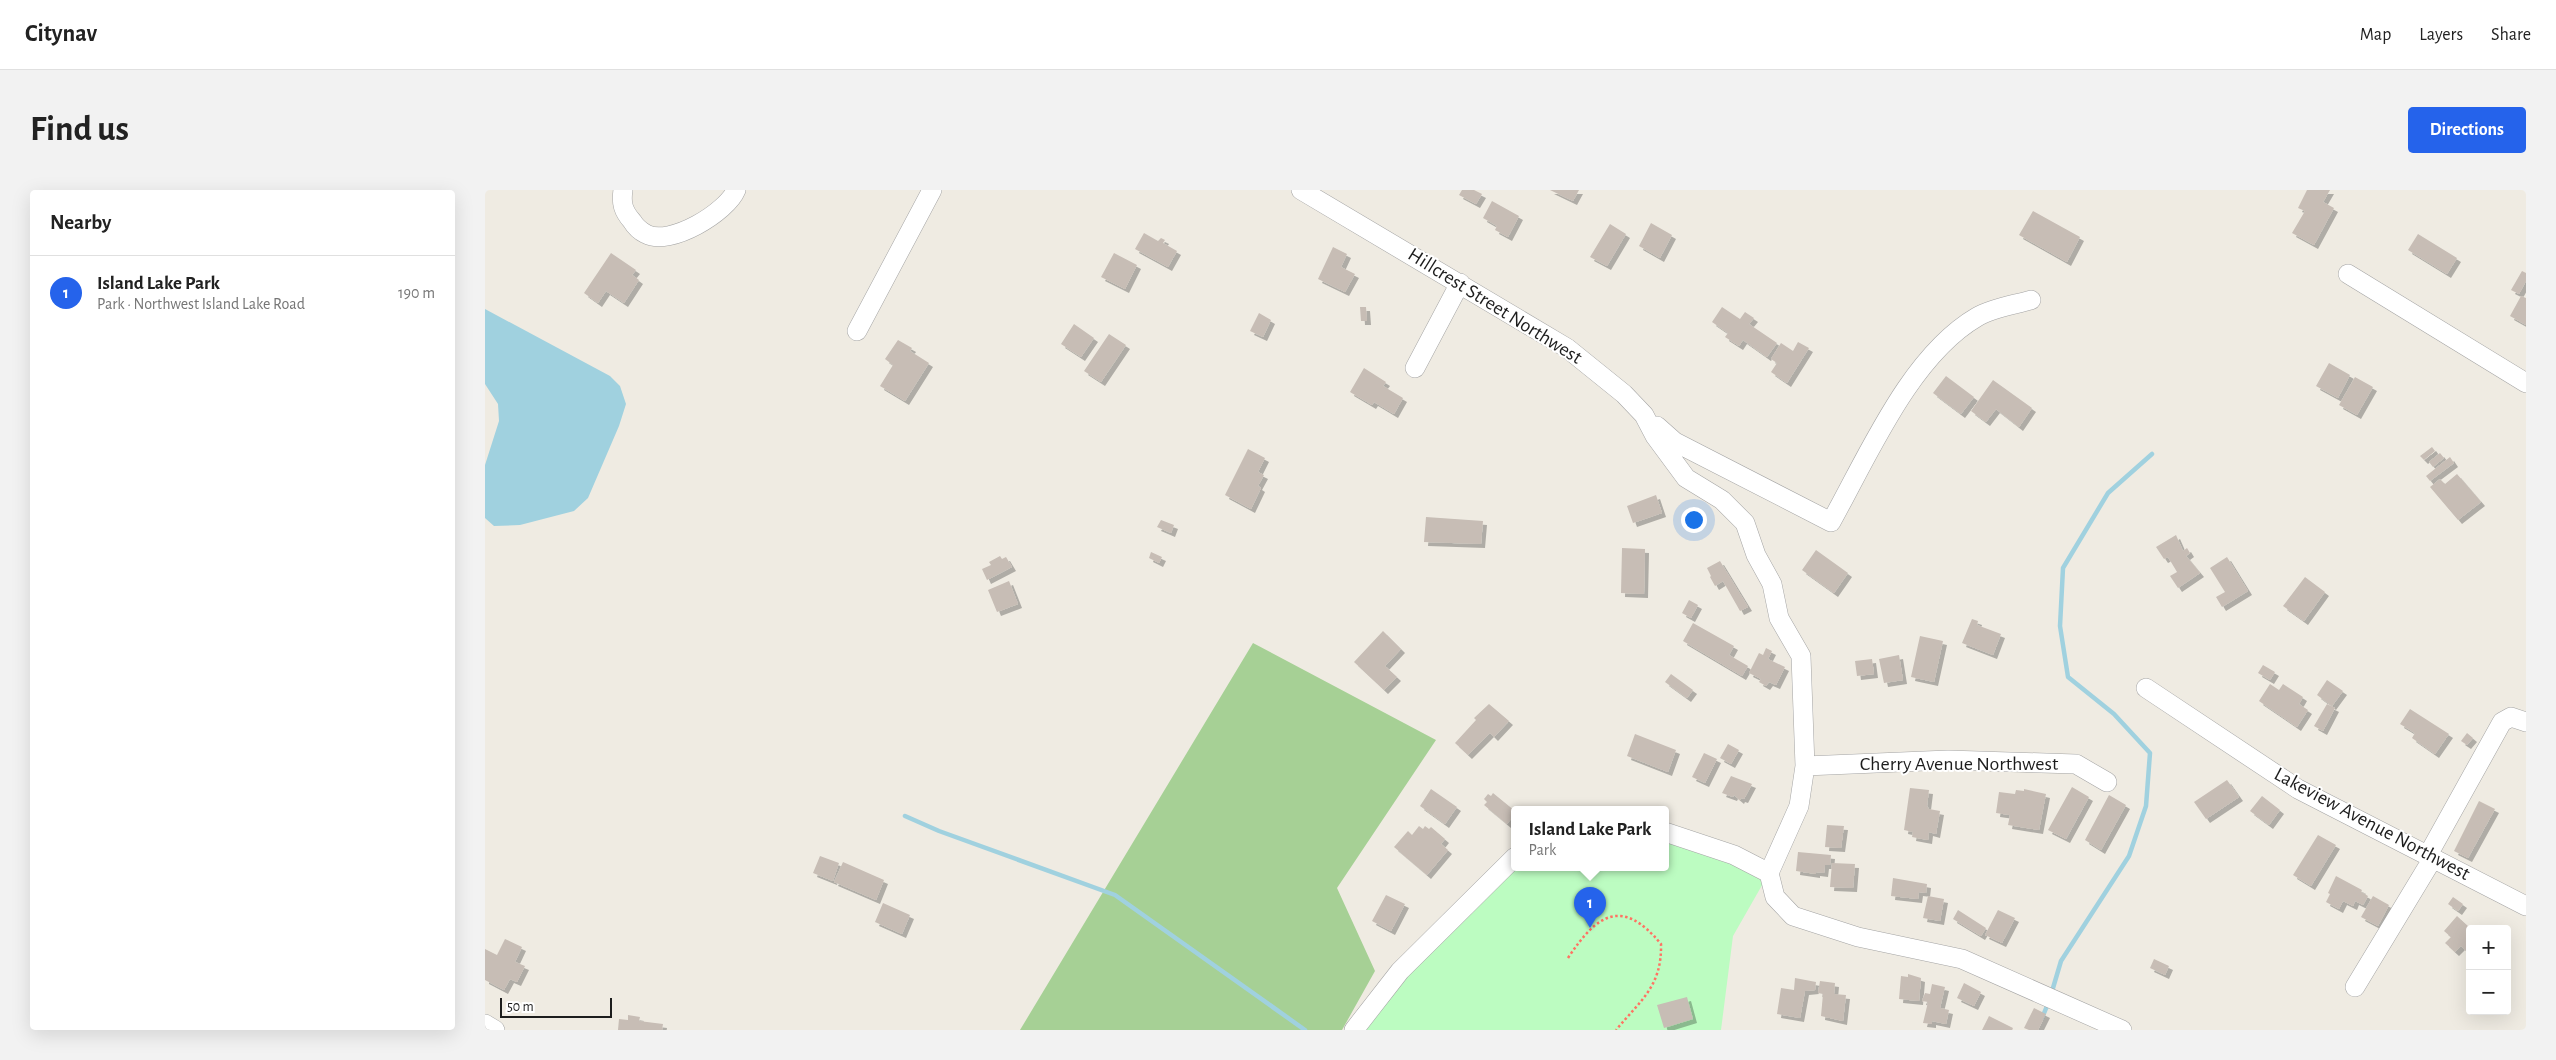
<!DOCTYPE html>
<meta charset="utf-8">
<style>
:root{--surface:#fff;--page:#f2f2f2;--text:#222;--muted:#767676;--line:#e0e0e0;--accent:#2563eb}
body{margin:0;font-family:"Alegreya Sans",sans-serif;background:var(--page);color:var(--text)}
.controls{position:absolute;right:15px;bottom:15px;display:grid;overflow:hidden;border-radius:5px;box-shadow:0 5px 20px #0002}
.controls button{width:45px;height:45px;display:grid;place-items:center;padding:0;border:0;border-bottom:1px solid var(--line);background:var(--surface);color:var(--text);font:25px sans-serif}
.scale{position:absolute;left:15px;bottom:12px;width:112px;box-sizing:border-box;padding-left:5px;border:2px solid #1d1d1d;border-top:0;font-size:14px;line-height:18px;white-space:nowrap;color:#1d1d1d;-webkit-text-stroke:4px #fff;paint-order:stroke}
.you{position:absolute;left:1208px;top:329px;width:18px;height:18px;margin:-12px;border:4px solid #fff;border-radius:50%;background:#1a73e8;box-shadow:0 0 0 8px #1a73e833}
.badge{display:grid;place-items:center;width:32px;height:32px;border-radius:50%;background:var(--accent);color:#fff;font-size:16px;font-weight:700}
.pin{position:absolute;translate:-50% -41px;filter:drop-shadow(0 1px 2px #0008)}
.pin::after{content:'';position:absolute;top:26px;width:18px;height:15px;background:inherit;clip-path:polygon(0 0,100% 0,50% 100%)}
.popup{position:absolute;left:1026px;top:616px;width:158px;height:65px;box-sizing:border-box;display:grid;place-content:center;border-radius:5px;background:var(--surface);filter:drop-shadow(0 1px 4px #0005);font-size:16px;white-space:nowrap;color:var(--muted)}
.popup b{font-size:19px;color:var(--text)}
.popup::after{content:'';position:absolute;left:50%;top:100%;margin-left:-10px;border:10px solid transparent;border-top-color:var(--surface)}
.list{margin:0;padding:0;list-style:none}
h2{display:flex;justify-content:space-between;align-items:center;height:65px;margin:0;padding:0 20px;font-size:21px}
h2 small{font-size:16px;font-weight:400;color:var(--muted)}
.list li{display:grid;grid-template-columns:32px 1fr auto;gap:15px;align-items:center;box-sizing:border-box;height:75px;padding:0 20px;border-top:1px solid var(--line)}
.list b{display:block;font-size:19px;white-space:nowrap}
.list p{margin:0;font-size:16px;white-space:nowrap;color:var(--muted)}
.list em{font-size:16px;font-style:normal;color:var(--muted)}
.map{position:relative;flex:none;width:2041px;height:840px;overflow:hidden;border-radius:5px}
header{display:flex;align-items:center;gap:30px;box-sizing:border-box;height:70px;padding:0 25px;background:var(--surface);border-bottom:1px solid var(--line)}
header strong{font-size:24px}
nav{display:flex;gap:28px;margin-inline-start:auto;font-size:18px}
.intro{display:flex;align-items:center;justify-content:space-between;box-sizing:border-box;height:120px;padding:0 30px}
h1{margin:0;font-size:35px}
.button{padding:12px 22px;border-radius:5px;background:var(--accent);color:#fff;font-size:18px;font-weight:700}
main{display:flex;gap:30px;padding:0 30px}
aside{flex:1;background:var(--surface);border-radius:5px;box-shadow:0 5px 20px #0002}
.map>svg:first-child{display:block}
.forest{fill:#a6d095}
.park{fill:#bcfcc1}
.water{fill:#a0d1df}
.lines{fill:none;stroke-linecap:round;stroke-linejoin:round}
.stream{stroke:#a0d1df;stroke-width:4.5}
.building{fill:#c7bdb5;filter:url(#shadow)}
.minor-casing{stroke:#a4a4a4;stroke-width:20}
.path{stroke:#ff7363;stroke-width:2.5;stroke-dasharray:2.5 2.5;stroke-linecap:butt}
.minor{stroke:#fff;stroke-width:19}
.labels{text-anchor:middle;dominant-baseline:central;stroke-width:4;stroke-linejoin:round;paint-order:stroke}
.street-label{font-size:20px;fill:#1d1d1d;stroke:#fff}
</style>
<header>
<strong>Citynav</strong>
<nav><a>Map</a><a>Layers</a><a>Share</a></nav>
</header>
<div class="intro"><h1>Find us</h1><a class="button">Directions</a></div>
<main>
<aside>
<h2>Nearby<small></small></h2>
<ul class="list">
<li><span class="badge">1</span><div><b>Island Lake Park</b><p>Park · Northwest Island Lake Road</p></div><em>190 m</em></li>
</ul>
</aside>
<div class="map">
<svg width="2041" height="840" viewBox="0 0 2041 840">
<defs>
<filter id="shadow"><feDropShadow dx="4" dy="4" stdDeviation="0" flood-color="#0004"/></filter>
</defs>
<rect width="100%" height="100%" fill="#efebe2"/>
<!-- forest -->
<path class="forest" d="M 768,453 L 951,550 L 852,698 L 890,781 L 857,840 L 535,840 Z"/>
<!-- park -->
<path class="park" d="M 1180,642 L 1284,683 L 1248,746 L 1236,840 L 869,840 L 1030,677 L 1180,677 Z"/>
<!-- water -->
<path class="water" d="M 0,119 L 125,186 L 135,196 L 141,214 L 134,236 L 103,308 L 89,321 L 35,335 L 9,336 L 0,328 L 0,275 L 14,231 L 13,214 L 0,194 Z"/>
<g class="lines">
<!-- stream -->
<path class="stream" d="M 420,626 L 454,641 L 630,705 L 820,840
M 1568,798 L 1576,771 L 1644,666 L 1661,616 L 1665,563 L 1629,524 L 1583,487 L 1575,436 L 1578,378 L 1623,303 L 1667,264
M 1557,828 L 1562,816"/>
</g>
<!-- building -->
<path class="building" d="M 977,0 L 989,0 L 997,4 L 991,14 L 974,5 Z
M 1065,0 L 1094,0 L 1088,11 Z
M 1822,0 L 1845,0 L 1838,12 L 1849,18 L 1829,55 L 1807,43 L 1820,21 L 1813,18 Z
M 1007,11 L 1034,26 L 1023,47 L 1010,40 L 1012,36 L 998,28 Z
M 1548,21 L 1595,47 L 1582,72 L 1534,45 Z
M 1166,33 L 1187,45 L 1175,68 L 1154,56 Z
M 1125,34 L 1141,44 L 1122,76 L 1105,67 Z
M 659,43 L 673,51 L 676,48 L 680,50 L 678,53 L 692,61 L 683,77 L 650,59 Z
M 1933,44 L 1972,68 L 1962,84 L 1923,60 Z
M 848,57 L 862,64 L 856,77 L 870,84 L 860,102 L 833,89 Z
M 126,63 L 151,80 L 147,85 L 154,90 L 139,113 L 121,101 L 113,113 L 99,103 Z
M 629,63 L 652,75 L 640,99 L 616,87 Z
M 2037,81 L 2041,83 L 2041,91 L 2034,104 L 2026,100 Z
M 2036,106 L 2041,108 L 2041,135 L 2025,126 Z
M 875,117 L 881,117 L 882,131 L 876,131 Z
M 1237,117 L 1255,129 L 1260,122 L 1269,128 L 1264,134 L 1292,153 L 1282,167 L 1258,150 L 1254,156 L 1240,147 L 1243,143 L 1227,132 Z
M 774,123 L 786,130 L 778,147 L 765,141 Z
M 589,134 L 609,148 L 596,167 L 576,154 Z
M 624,144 L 641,155 L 616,192 L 599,181 Z
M 413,150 L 427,158 L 425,161 L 444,173 L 420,211 L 395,196 L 408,175 L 400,169 Z
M 1313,152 L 1324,158 L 1302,193 L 1286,182 L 1292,173 L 1286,169 L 1296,153 L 1308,161 Z
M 1844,173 L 1865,185 L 1853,208 L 1831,196 Z
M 879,178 L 901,192 L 898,196 L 918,208 L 909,224 L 889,212 L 887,215 L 865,202 Z
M 1461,186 L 1489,207 L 1476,224 L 1448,203 Z
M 1870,187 L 1888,197 L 1872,225 L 1854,215 Z
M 1508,190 L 1547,218 L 1534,237 L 1511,219 L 1501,232 L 1486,221 Z
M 1947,257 L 1950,261 L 1939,270 L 1935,266 Z
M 763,259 L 780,268 L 773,282 L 779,285 L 773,296 L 776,298 L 766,319 L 740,305 Z
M 1955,263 L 1959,268 L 1948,277 L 1944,272 Z
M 1965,267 L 1969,273 L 1945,291 L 1941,286 Z
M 1972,284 L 1996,312 L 1973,330 L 1945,297 L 1955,289 L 1960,294 Z
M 1171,305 L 1177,323 L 1148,333 L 1142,316 Z
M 941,327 L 998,331 L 996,354 L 939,352 Z
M 676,330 L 689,335 L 686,343 L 672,337 Z
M 1691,345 L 1698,361 L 1702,358 L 1705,363 L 1701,366 L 1715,383 L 1693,398 L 1685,386 L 1692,382 L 1683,367 L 1679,369 L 1671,357 Z
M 1137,358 L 1160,359 L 1159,404 L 1136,403 Z
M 1331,360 L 1363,383 L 1349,403 L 1317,380 Z
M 666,362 L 677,367 L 674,373 L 664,368 Z
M 515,366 L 517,369 L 521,367 L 527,377 L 502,390 L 497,379 L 506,375 L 504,372 Z
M 1742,367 L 1763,401 L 1737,417 L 1731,407 L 1740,402 L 1725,378 Z
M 1235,371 L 1263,417 L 1255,421 L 1238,391 L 1230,396 L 1225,387 L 1226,386 L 1222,378 Z
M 1820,387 L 1840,402 L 1819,431 L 1798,416 Z
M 524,391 L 533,414 L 512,422 L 503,400 Z
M 1204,410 L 1213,415 L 1206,428 L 1197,423 Z
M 1487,429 L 1493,431 L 1492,435 L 1516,444 L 1508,465 L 1477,453 Z
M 1208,433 L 1249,456 L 1244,465 L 1263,476 L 1257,486 L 1198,451 Z
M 898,441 L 916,459 L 900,476 L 912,487 L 899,500 L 869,472 Z
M 1435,446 L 1458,451 L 1449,492 L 1426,487 Z
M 1281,458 L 1287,461 L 1283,469 L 1300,477 L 1291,495 L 1284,492 L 1281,496 L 1274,492 L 1276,489 L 1264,483 L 1274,463 L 1278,465 Z
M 1414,465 L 1418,490 L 1399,493 L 1394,469 Z
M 1387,469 L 1389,484 L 1372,486 L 1370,471 Z
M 1778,475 L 1790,482 L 1785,490 L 1773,483 Z
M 1186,484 L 1208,500 L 1202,508 L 1180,492 Z
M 1842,490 L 1858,501 L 1847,516 L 1832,505 Z
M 1785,494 L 1794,500 L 1798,494 L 1818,507 L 1814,514 L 1823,520 L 1812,537 L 1774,511 Z
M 1004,514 L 1024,531 L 1009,547 L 1005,543 L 983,565 L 970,553 L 991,530 L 989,528 Z
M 1842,514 L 1850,518 L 1838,541 L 1829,536 Z
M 1925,519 L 1964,544 L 1950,564 L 1927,548 L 1930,543 L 1915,534 Z
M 1982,543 L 1988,548 L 1982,555 L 1976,551 Z
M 1150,544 L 1191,560 L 1183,582 L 1142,566 Z
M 1243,554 L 1254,560 L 1246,574 L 1235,568 Z
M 1219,563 L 1232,569 L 1220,593 L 1207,587 Z
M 1246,586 L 1267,594 L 1259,609 L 1256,608 L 1255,610 L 1249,605 L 1248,607 L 1237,603 Z
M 1742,590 L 1754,607 L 1721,629 L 1709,612 Z
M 1587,597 L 1604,607 L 1581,649 L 1563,640 Z
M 1425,598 L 1444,600 L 1442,616 L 1444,619 L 1455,621 L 1451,644 L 1444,642 L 1443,650 L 1427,647 L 1428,642 L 1419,640 Z
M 946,599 L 972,617 L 960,634 L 935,616 Z
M 1539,599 L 1561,604 L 1554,640 L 1523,635 L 1525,625 L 1511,623 L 1514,602 L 1530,604 L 1531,600 L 1539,601 Z
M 1008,603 L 1030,621 L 1030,624 L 1022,634 L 999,615 L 1002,612 L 999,609 L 1003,604 L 1006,606 Z
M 1624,605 L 1641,615 L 1616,660 L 1600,650 Z
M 1777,606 L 1795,620 L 1784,635 L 1765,621 Z
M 1994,611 L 2010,619 L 1983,668 L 1969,661 Z
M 1342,635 L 1359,636 L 1356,658 L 1340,657 Z
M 934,636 L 938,639 L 940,636 L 944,639 L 946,637 L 960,649 L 956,654 L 963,660 L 942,685 L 909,657 L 923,641 L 927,645 Z
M 1833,645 L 1851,655 L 1826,696 L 1808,685 Z
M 1313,662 L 1346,665 L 1345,675 L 1340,675 L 1339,683 L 1331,682 L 1331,684 L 1311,681 Z
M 335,666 L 354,673 L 348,691 L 328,683 Z
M 358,672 L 399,690 L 391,710 L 349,692 Z
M 1347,673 L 1370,674 L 1368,698 L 1345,697 Z
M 1851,686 L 1877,700 L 1876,702 L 1883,706 L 1878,715 L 1870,711 L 1868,716 L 1858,711 L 1854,719 L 1841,712 L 1845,704 L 1843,703 Z
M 1408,688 L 1442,694 L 1441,703 L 1434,702 L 1433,709 L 1406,706 Z
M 901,705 L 920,714 L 906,741 L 887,731 Z
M 1443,706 L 1459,709 L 1455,731 L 1438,728 Z
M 1888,706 L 1904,715 L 1893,736 L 1876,727 Z
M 1968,707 L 1978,714 L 1973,721 L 1963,714 Z
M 398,713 L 425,725 L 417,744 L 390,732 Z
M 1473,720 L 1501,738 L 1496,746 L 1468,729 Z
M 1513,720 L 1530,728 L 1517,753 L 1500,745 Z
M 1972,726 L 1985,738 L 1985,756 L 1981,761 L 1976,756 L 1970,762 L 1960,753 L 1966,747 L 1959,741 Z
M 20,749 L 37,757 L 30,772 L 40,776 L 32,792 L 25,789 L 19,800 L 0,790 L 0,759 L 12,765 Z
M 1669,769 L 1684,776 L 1680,785 L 1665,778 Z
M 1423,784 L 1436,788 L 1434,811 L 1414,809 L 1416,786 L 1423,787 Z
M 1310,788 L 1331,792 L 1330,800 L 1320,801 L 1315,828 L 1292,824 L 1296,798 L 1309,800 Z
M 1335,791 L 1350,793 L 1349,804 L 1361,805 L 1358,831 L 1336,826 L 1338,804 L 1333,803 Z
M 1479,793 L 1496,802 L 1489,816 L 1472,808 Z
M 1447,794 L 1460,797 L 1455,818 L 1464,820 L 1461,834 L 1447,831 L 1447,834 L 1438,833 L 1443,812 L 1437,811 L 1440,803 L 1445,804 Z
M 1202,807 L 1208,829 L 1179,838 L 1172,815 Z
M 1549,818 L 1561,824 L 1553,840 L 1544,840 L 1539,838 Z
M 143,825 L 155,827 L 154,831 L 178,834 L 177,840 L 133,840 L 134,829 L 143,830 Z
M 1504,826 L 1528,838 L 1527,840 L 1497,840 Z"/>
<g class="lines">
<defs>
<path id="minor" d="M 138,0 C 136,13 138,21 147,31 C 150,36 155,41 161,44 C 185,57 242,22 251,0
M 816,0 L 1082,158 L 1139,204 L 1159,225 L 1170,246 L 1201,288 L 1237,310 L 1260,333 L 1271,365 L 1287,394 L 1294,428 L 1316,466 L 1320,576 L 1314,616 L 1284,683
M 1863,84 L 2041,193
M 372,141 L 447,0
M 930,178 L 975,93
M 1172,236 L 1190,252 L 1346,332 C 1383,266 1425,166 1492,127 C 1507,118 1529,115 1546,110
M 1661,498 L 1813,599 L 2041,716
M 1320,576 L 1463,570 L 1591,574 L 1622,592
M 1180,642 L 1249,665 L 1284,683
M 1943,665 L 2017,532 L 2026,527 L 2041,532
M 1284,683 L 1290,707 L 1308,726 L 1373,747 L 1477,769 L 1637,840
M 1870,797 L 1948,668
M 0,834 L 10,840
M 869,840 L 915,781 L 1030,667"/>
</defs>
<!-- minor casing -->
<use href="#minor" class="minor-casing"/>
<!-- path -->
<path class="path" d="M 1083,768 C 1112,724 1137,707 1176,754 C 1177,796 1156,810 1131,840"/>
<!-- minor -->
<use href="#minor" class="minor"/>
</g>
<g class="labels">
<!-- street labels -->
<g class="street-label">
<text transform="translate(1010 116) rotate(32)">Hillcrest Street Northwest</text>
<text x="1474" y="574">Cherry Avenue Northwest</text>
<text transform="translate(1887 634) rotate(28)">Lakeview Avenue Northwest</text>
</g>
</g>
</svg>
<div class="controls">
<button>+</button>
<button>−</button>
</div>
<div class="scale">50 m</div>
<div class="you"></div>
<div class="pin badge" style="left:1105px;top:738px">1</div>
<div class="popup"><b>Island Lake Park</b>Park</div>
</div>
</main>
